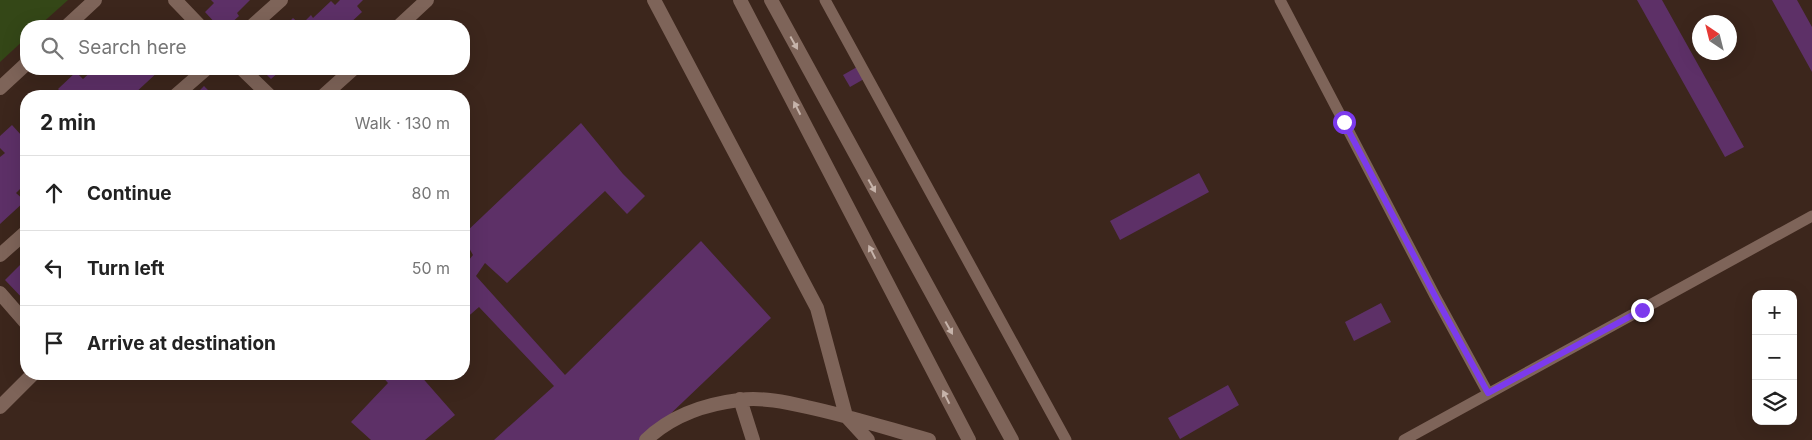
<!DOCTYPE html>
<meta charset="utf-8">
<style>
:root{--surface:#fff;--page:#f2f2f2;--text:#222;--muted:#767676;--line:#e0e0e0}
body{margin:0;font-family:Inter,sans-serif;background:var(--page);color:var(--text)}
.controls{position:absolute;right:15px;bottom:15px;display:grid;overflow:hidden;border-radius:10px;box-shadow:0 5px 20px #0002}
.controls button{width:45px;height:45px;display:grid;place-items:center;padding:0;border:0;border-bottom:1px solid var(--line);background:var(--surface);color:var(--text);font:25px sans-serif}
.compass{position:absolute;left:1692px;top:15px;width:45px;height:45px;border-radius:50%;background:var(--surface);box-shadow:0 5px 20px #0002;rotate:325deg}
.stop{position:absolute;width:15px;height:15px;margin:-11px;border:4px solid #7c3aed;border-radius:50%;background:#fff}
.stop.end{background:#7c3aed;border-color:#fff;box-shadow:0 1px 5px #0008}
.list{margin:0;padding:0;list-style:none}
h2{display:flex;justify-content:space-between;align-items:center;height:65px;margin:0;padding:0 20px;font-size:21px}
h2 small{font-size:16px;font-weight:400;color:var(--muted)}
.list li{display:grid;grid-template-columns:32px 1fr auto;gap:15px;align-items:center;box-sizing:border-box;height:75px;padding:0 20px;border-top:1px solid var(--line)}
.list b{display:block;font-size:19px;white-space:nowrap}
.list em{font-size:16px;font-style:normal;color:var(--muted)}
.icon{flex:none;width:28px;height:28px;fill:none;stroke:currentColor;stroke-width:2;stroke-linecap:round;stroke-linejoin:round}
.map{position:relative;flex:none;width:1812px;height:440px;overflow:hidden}
.search{position:absolute;background:var(--surface);box-shadow:0 5px 20px #0002;left:20px;top:20px;width:450px;height:55px;display:flex;align-items:center;gap:12px;box-sizing:border-box;padding:0 18px;border-radius:20px;color:var(--muted);font-size:19px}
.panel{position:absolute;background:var(--surface);box-shadow:0 5px 20px #0002;left:20px;top:90px;width:450px;height:290px;border-radius:20px}
.map>svg:first-child{display:block}
.green{fill:#344717}
.building{fill:#5d3067}
.lines{fill:none;stroke-linecap:round;stroke-linejoin:round}
.service{stroke:#7e6459;stroke-width:11}
.minor{stroke:#7e6459;stroke-width:14}
.tertiary{stroke:#7e6459;stroke-width:14}
.oneway{fill:#c6b3aa}
.route{stroke:#7c3aed;stroke-width:6}
</style>
<div class="map">
<svg width="1812" height="440" viewBox="0 0 1812 440">
<rect width="100%" height="100%" fill="#3c261c"/>
<!-- green -->
<path class="green" d="M 0,0 L 68,0 L 39,26 L 26,26 L 26,38 L 0,62 Z"/>
<!-- building -->
<path class="building" d="M 211,0 L 250,0 L 237,13 L 239,16 L 228,26 L 224,26 L 220,23 L 218,26 L 205,12 L 214,3 Z
M 340,0 L 363,0 L 357,6 L 362,12 L 347,26 L 288,26 L 286,25 L 293,18 L 301,25 L 311,15 L 313,18 L 331,1 L 335,5 Z
M 1637,0 L 1662,0 L 1744,147 L 1725,157 Z
M 1772,0 L 1797,0 L 1812,27 L 1812,72 Z
M 857,67 L 864,79 L 850,87 L 843,75 Z
M 94,69 L 101,69 L 103,72 L 106,69 L 161,69 L 132,96 L 127,96 L 123,92 L 119,96 L 65,96 L 58,89 L 76,72 L 83,79 Z
M 261,69 L 291,69 L 285,75 L 280,71 L 271,79 Z
M 204,86 L 214,96 L 194,96 Z
M 581,123 L 623,174 L 645,196 L 627,214 L 605,191 L 507,283 L 485,263 L 476,276 L 565,375 L 701,241 L 771,318 L 643,440 L 494,440 L 554,386 L 479,307 L 464,320 L 464,266 L 473,255 L 464,239 L 464,234 Z
M 12,125 L 22,136 L 26,132 L 26,183 L 16,193 L 25,201 L 0,224 L 0,157 L 5,153 L 0,148 L 0,136 Z
M 1199,173 L 1209,192 L 1120,240 L 1110,221 Z
M 26,259 L 26,302 L 5,280 Z
M 1381,303 L 1391,322 L 1354,341 L 1345,322 Z
M 380,374 L 419,374 L 455,415 L 425,440 L 371,440 L 351,422 L 388,383 Z
M 1228,385 L 1239,405 L 1180,439 L 1168,418 Z"/>
<g class="lines">
<!-- service -->
<path class="service" d="M 825,0 L 1066,440
M 1280,0 L 1435,296 L 1488,393
M 1404,440 L 1812,216"/>
<!-- minor -->
<path class="minor" d="M 175,0 L 200,26
M 654,0 L 817,308 L 846,416 L 868,440
M 67,26 L 95,0
M 252,26 L 281,0
M 399,26 L 427,0
M 242,69 L 270,96
M 0,88 L 26,64
M 175,96 L 206,69
M 323,96 L 353,69
M 0,255 L 26,232
M 0,293 L 26,323
M 740,399 L 753,440
M 0,407 L 33,374
M 646,440 C 671,416 706,404 739,400 C 762,397 786,402 807,407 C 849,416 889,429 929,440"/>
<!-- tertiary -->
<path class="tertiary" d="M 740,0 L 969,440
M 771,0 L 1012,440"/>
</g>
<!-- one-way arrows -->
<defs><path id="oneway-solid" d="M-6-.8H1V-3.2L6.5 0L1 3.2V.8H-6Z" transform="scale(1.25)"/></defs>
<g class="oneway">
<use href="#oneway-solid" transform="translate(794 43) rotate(61)"/>
<use href="#oneway-solid" transform="translate(797 108) rotate(-117)"/>
<use href="#oneway-solid" transform="translate(872 186) rotate(61)"/>
<use href="#oneway-solid" transform="translate(872 252) rotate(-117)"/>
<use href="#oneway-solid" transform="translate(949 328) rotate(61)"/>
<use href="#oneway-solid" transform="translate(946 397) rotate(-117)"/>
</g>
<g class="lines">
<!-- route -->
<path class="route" d="M 1344,122 L 1435,296 L 1488,393 L 1642,310"/>
</g>
</svg>
<div class="controls">
<button>+</button>
<button>−</button>
<button><svg class="icon" aria-label="layers" viewBox="0 0 24 24"><path d="M12 4l9 5-9 5-9-5zM3 14l9 5 9-5"/></svg></button>
</div>
<svg class="compass" viewBox="-18 -18 36 36"><path d="M0-13l5 13h-10z" fill="#e53935"/><path d="M0 13l5-13h-10z" fill="#767676"/></svg>
<div class="stop" style="left:1344px;top:122px"></div>
<div class="stop end" style="left:1642px;top:310px"></div>
<div class="search"><svg class="icon" aria-label="search" viewBox="0 0 24 24"><circle cx="10" cy="10" r="6"/><path d="M15 15l6 6"/></svg>Search here</div>
<section class="panel">
<h2>2 min<small>Walk · 130 m</small></h2>
<ul class="list">
<li><svg class="icon" aria-label="ahead" viewBox="0 0 24 24"><path d="M12 20V5M6 11l6-6 6 6"/></svg><div><b>Continue</b></div><em>80 m</em></li>
<li><svg class="icon" aria-label="left" viewBox="0 0 24 24"><path d="M17 20v-9H6M10 6l-5 5 5 5"/></svg><div><b>Turn left</b></div><em>50 m</em></li>
<li><svg class="icon" aria-label="arrive" viewBox="0 0 24 24"><path d="M6 21V4h12l-3 4 3 4H6"/></svg><div><b>Arrive at destination</b></div></li>
</ul>
</section>
</div>
